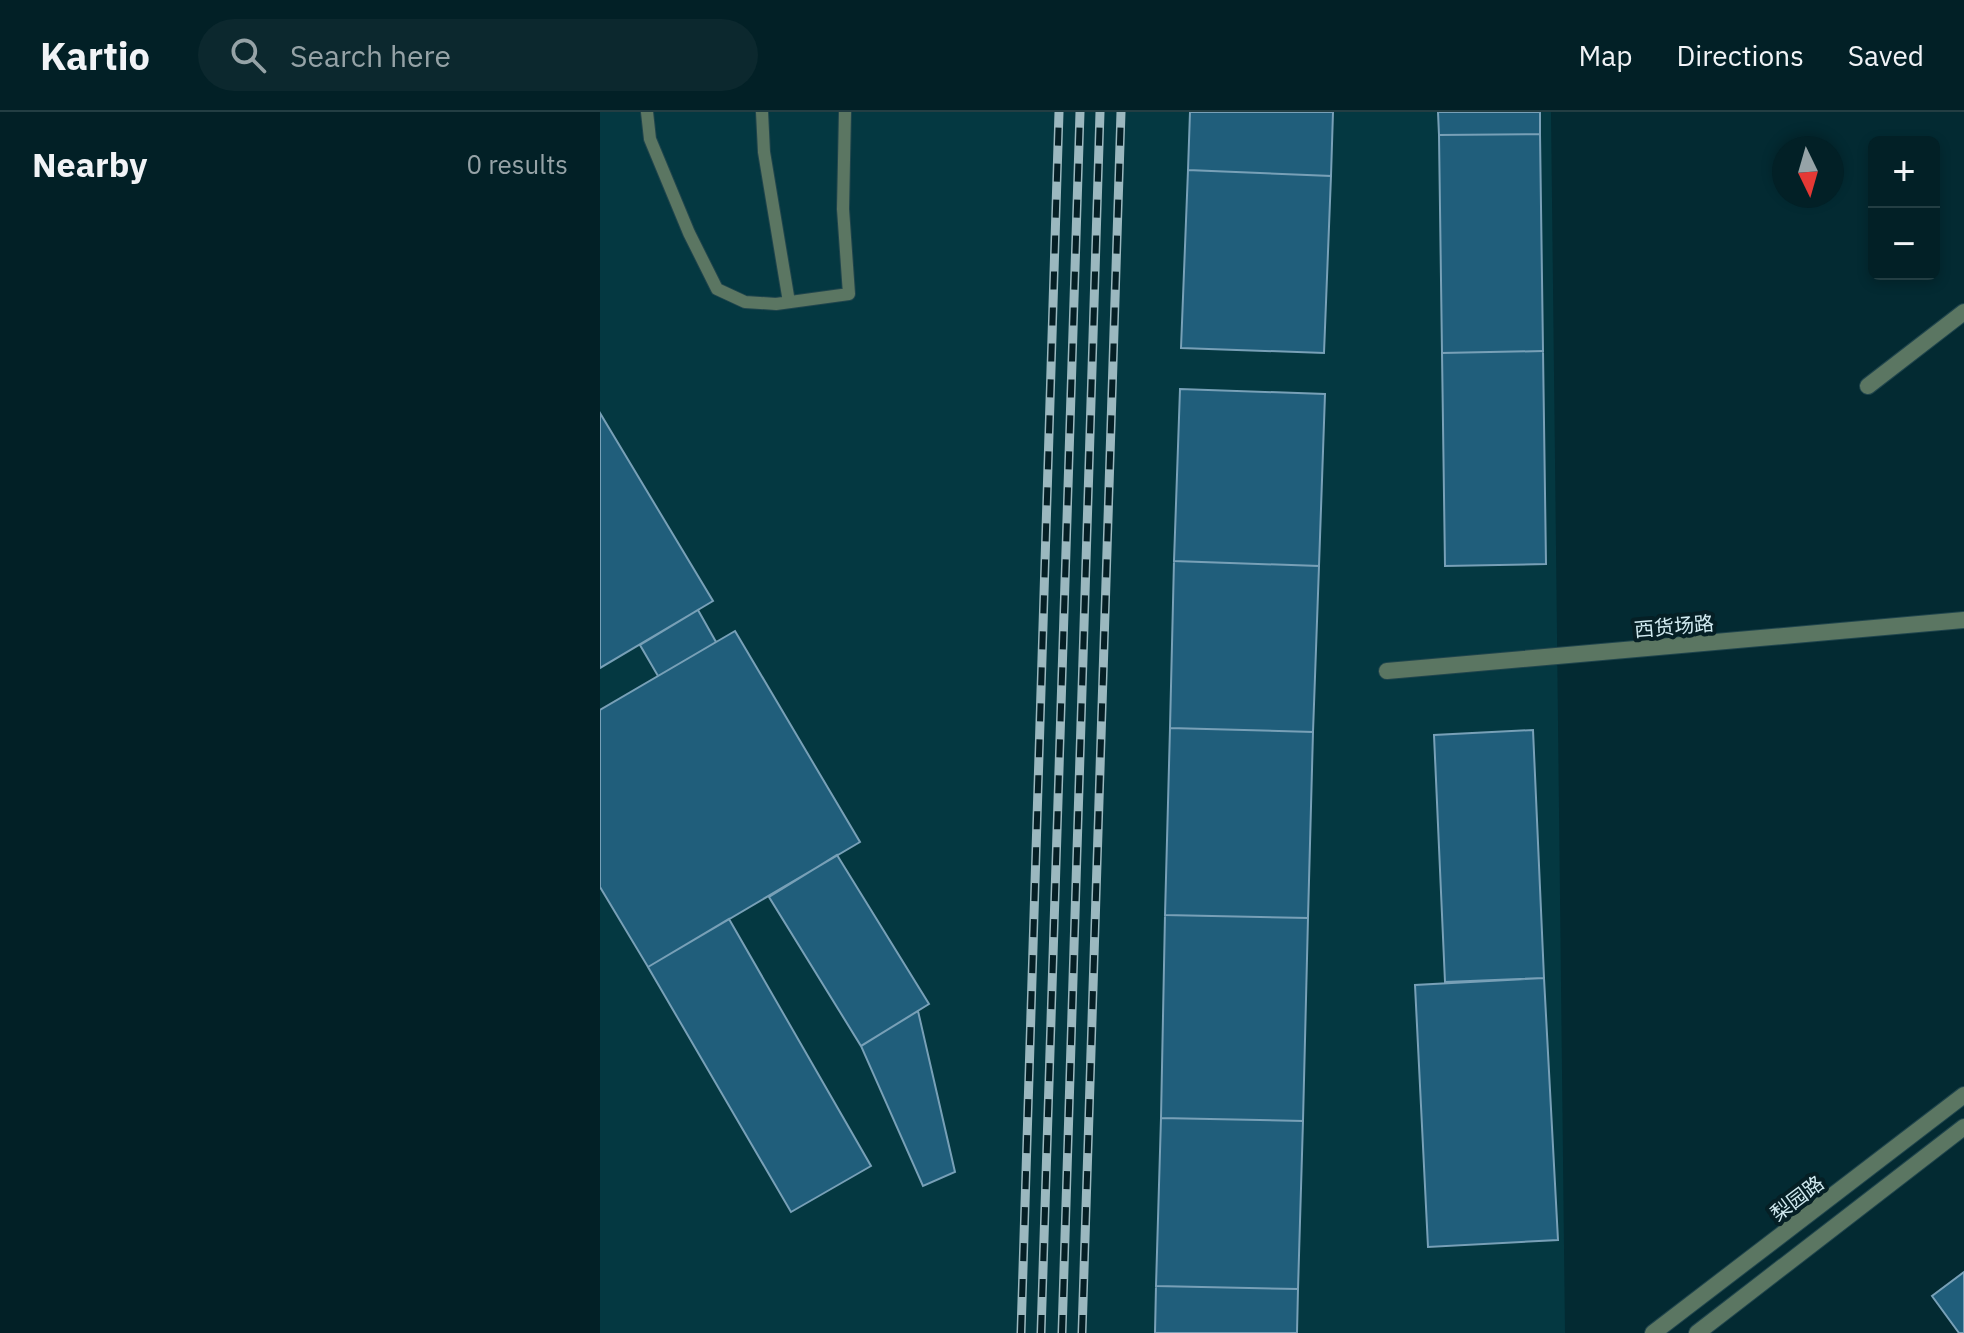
<!DOCTYPE html>
<meta charset="utf-8">
<style>
:root{--surface:#022026;--page:#0c282e;--text:#f1f3f6;--muted:#96a3a7;--line:#233e43}
body{margin:0;font-family:"IBM Plex Sans","Noto Sans SC",sans-serif;background:var(--page);color:var(--text)}
.controls{position:absolute;right:24px;top:24px;display:grid;overflow:hidden;border-radius:12px;box-shadow:0 4px 12px #0003}
.controls button{width:72px;height:72px;display:grid;place-items:center;padding:0;border:0;border-bottom:2px solid var(--line);background:var(--surface);color:var(--text);font:40px sans-serif}
.compass{position:absolute;left:1172px;top:24px;width:72px;height:72px;border-radius:50%;background:var(--surface);box-shadow:0 4px 12px #0003;rotate:175deg}
.list{margin:0;padding:0;list-style:none}
h2{display:flex;justify-content:space-between;align-items:center;height:104px;margin:0;padding:0 32px;font-size:34px}
h2 small{font-size:26px;font-weight:400;color:var(--muted)}
.icon{flex:none;width:44px;height:44px;fill:none;stroke:currentColor;stroke-width:2;stroke-linecap:round;stroke-linejoin:round}
.map{position:relative;flex:none;width:1364px;height:1221px;overflow:hidden}
header{display:flex;align-items:center;gap:48px;box-sizing:border-box;height:112px;padding:0 40px;background:var(--surface);border-bottom:2px solid var(--line)}
header strong{font-size:38px}
nav{display:flex;gap:44px;margin-inline-start:auto;font-size:28px}
.search{width:560px;height:72px;background:var(--page);display:flex;align-items:center;gap:20px;box-sizing:border-box;padding:0 28px;border-radius:44px;color:var(--muted);font-size:30px}
main{display:flex}
aside{flex:1;background:var(--surface)}
.map>svg:first-child{display:block}
.built{fill:#043841}
.building{fill:#205e7b;stroke:#78a0b7;stroke-width:2}
.lines{fill:none;stroke-linecap:round;stroke-linejoin:round}
.service-casing{stroke:#20454d;stroke-width:14}
.minor-casing{stroke:#20454d;stroke-width:18}
.tertiary-casing{stroke:#20454d;stroke-width:18}
.service{stroke:#5b7662;stroke-width:12}
.minor{stroke:#5b7662;stroke-width:16}
.tertiary{stroke:#5b7662;stroke-width:16}
.rail-casing{stroke:#9bb8bf;stroke-width:9}
.rail{stroke:#051f25;stroke-width:6;stroke-dasharray:18;stroke-linecap:butt}
.labels{text-anchor:middle;dominant-baseline:central;stroke-width:8;stroke-linejoin:round;paint-order:stroke}
.street-label{font-size:20px;fill:#d1eaf0;stroke:#051f25}
</style>
<header>
<strong>Kartio</strong>
<div class="search"><svg class="icon" aria-label="search" viewBox="0 0 24 24"><circle cx="10" cy="10" r="6"/><path d="M15 15l6 6"/></svg>Search here</div>
<nav><a>Map</a><a>Directions</a><a>Saved</a></nav>
</header>
<main>
<aside>
<h2>Nearby<small>0 results</small></h2>
<ul class="list">
</ul>
</aside>
<div class="map">
<svg width="1364" height="1221" viewBox="0 0 1364 1221">
<rect width="100%" height="100%" fill="#032a32"/>
<!-- built -->
<path class="built" d="M 0,0 L 951,0 L 965,1221 L 0,1221 Z"/>
<!-- building -->
<path class="building" d="M 590,0 L 733,0 L 731,64 L 588,58 Z
M 838,0 L 940,0 L 940,22 L 839,23 Z
M 940,22 L 943,239 L 842,241 L 839,23 Z
M 588,58 L 731,64 L 724,241 L 581,236 Z
M 943,239 L 946,452 L 845,454 L 842,241 Z
M 580,277 L 725,282 L 719,454 L 574,449 Z
M 0,301 L 113,489 L 0,556 Z
M 574,449 L 719,454 L 713,620 L 570,616 Z
M 98,498 L 116,530 L 58,564 L 40,533 Z
M 135,519 L 260,730 L 48,855 L 0,775 L 0,598 Z
M 570,616 L 713,620 L 708,806 L 565,803 Z
M 933,618 L 944,866 L 845,870 L 834,623 Z
M 237,743 L 329,892 L 261,934 L 169,785 Z
M 565,803 L 708,806 L 703,1009 L 561,1006 Z
M 129,807 L 271,1054 L 191,1100 L 48,855 Z
M 944,866 L 958,1128 L 828,1135 L 815,873 Z
M 318,899 L 355,1060 L 323,1074 L 261,934 Z
M 561,1006 L 703,1009 L 698,1177 L 556,1174 Z
M 1364,1160 L 1364,1221 L 1359,1221 L 1332,1184 Z
M 556,1174 L 698,1177 L 697,1221 L 555,1221 Z"/>
<g class="lines">
<defs>
<path id="service" d="M 47,0 L 50,27 L 89,121 L 117,177 L 145,190 L 176,192 L 249,182 L 243,97 L 245,0
M 162,0 L 164,40 L 189,190"/>
<path id="minor" d="M 1268,274 L 1364,200
M 787,559 L 1364,508"/>
<path id="tertiary" d="M 1053,1221 L 1364,983
M 1097,1221 L 1364,1015"/>
</defs>
<!-- service casing -->
<use href="#service" class="service-casing"/>
<!-- minor casing -->
<use href="#minor" class="minor-casing"/>
<!-- tertiary casing -->
<use href="#tertiary" class="tertiary-casing"/>
<!-- service -->
<use href="#service" class="service"/>
<!-- minor -->
<use href="#minor" class="minor"/>
<!-- tertiary -->
<use href="#tertiary" class="tertiary"/>
<defs>
<path id="rail" d="M 421,1221 L 459,0
M 441,1221 L 480,0
M 462,1221 L 500,0
M 482,1221 L 521,0"/>
</defs>
<!-- rail casing -->
<use href="#rail" class="rail-casing"/>
<!-- rail -->
<use href="#rail" class="rail"/>
</g>
<g class="labels">
<!-- street labels -->
<g class="street-label">
<text transform="translate(1074 514) rotate(-5)">西货场路</text>
<text transform="translate(1197 1086) rotate(-37)">梨园路</text>
</g>
</g>
</svg>
<div class="controls">
<button>+</button>
<button>−</button>
</div>
<svg class="compass" viewBox="-18 -18 36 36"><path d="M0-13l5 13h-10z" fill="#e53935"/><path d="M0 13l5-13h-10z" fill="#96a3a7"/></svg>
</div>
</main>
